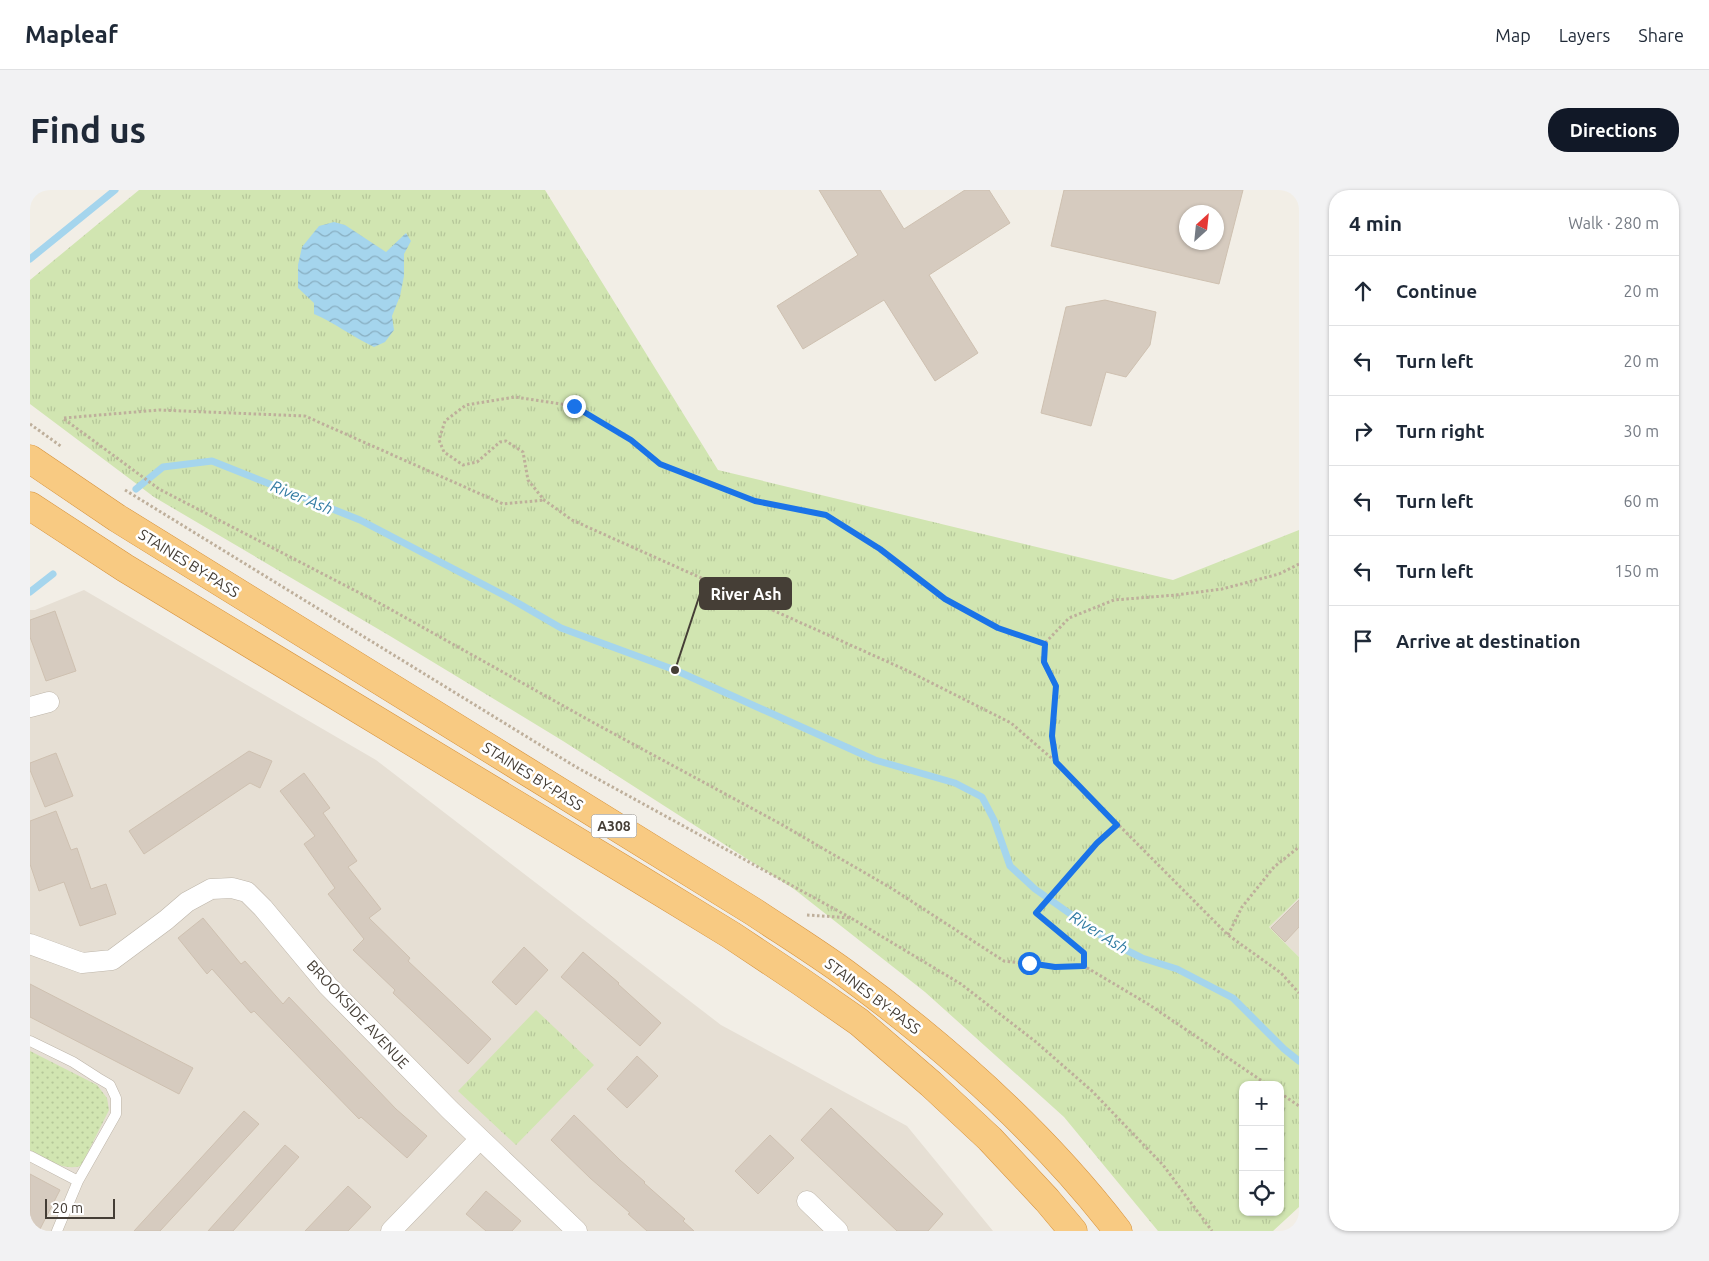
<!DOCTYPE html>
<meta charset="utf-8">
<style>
:root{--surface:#fff;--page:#f2f2f3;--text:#1f2937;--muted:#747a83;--line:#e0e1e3;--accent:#111827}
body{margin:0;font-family:Ubuntu,sans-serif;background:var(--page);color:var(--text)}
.controls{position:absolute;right:15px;bottom:15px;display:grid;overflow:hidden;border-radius:10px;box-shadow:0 1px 4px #0004}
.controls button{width:45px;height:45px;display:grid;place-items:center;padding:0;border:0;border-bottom:1px solid var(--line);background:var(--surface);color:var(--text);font:25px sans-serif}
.compass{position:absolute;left:1149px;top:15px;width:45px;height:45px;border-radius:50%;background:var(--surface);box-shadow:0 1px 4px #0004;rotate:27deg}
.scale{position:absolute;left:15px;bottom:12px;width:70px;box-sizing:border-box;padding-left:5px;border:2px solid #453e36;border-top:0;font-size:14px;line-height:18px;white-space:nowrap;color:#453e36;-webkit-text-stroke:4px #fff;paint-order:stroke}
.stop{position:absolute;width:15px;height:15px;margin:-11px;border:4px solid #1a73e8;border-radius:50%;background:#fff}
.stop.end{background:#1a73e8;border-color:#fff;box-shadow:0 1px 5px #0008}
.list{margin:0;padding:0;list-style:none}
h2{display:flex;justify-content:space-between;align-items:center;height:65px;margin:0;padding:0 20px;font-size:21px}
h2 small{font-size:16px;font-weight:400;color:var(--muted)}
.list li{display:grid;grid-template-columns:32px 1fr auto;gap:15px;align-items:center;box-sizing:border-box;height:70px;padding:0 20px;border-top:1px solid var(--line)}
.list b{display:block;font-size:19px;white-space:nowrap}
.list em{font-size:16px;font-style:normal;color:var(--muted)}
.icon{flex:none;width:28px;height:28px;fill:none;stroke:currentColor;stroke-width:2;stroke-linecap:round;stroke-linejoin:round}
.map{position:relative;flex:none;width:1269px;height:1041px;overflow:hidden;border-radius:20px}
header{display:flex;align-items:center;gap:30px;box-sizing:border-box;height:70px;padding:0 25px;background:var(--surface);border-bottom:1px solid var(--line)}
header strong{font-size:24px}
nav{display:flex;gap:28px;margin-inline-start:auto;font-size:18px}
.intro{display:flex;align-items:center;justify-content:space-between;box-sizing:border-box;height:120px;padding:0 30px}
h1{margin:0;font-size:35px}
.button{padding:12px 22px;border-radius:20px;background:var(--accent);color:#fff;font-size:18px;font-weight:700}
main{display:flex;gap:30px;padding:0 30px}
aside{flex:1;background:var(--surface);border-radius:20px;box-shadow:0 1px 4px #0004}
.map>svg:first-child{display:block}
.residential{fill:#e6dfd4}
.grass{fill:url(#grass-tufts);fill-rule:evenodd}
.garden{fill:url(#garden-dots)}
.water{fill:url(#water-waves)}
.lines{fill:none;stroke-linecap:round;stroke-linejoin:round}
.stream{stroke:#a5d5ed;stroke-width:7}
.building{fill:#d6cbbf;stroke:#cec0b0;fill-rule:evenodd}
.service-casing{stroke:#bdb5a9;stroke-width:11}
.minor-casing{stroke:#bdb5a9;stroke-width:21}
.trunk-casing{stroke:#d6923c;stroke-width:29}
.path{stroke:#beaf9b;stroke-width:3;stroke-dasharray:2.5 2.5;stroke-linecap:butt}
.service{stroke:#fff;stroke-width:10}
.minor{stroke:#fff;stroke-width:20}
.trunk{stroke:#f8ca82;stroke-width:28}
.route{stroke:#1a73e8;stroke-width:6}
.labels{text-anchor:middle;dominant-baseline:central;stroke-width:5;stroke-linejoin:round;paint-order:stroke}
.shield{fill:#fff;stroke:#7d7872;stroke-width:1}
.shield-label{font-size:14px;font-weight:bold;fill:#453e36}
.street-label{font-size:15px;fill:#453e36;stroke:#fff}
.water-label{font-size:16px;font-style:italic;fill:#327ca3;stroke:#fff}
.leader{fill:none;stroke:#453e36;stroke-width:2}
.callout-dot{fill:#453e36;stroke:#fff;stroke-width:2}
.callout{fill:#453e36;stroke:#453e36;stroke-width:2}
.callout-label{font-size:16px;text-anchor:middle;font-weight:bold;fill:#fff}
</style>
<header>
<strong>Mapleaf</strong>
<nav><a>Map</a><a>Layers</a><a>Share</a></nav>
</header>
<div class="intro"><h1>Find us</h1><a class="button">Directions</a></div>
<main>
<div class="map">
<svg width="1269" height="1041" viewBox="0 0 1269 1041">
<defs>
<pattern id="grass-tufts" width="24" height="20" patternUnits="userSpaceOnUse" patternTransform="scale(1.25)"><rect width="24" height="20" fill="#d1e5b1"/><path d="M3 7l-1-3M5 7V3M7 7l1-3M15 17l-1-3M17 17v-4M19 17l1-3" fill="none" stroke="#b5c699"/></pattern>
<pattern id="garden-dots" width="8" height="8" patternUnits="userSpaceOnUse" patternTransform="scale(1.25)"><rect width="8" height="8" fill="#d1e5b1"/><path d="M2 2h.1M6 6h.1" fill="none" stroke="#b5c699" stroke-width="1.8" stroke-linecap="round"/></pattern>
<pattern id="water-waves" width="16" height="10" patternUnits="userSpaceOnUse" patternTransform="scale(1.25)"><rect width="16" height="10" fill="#a5d5ed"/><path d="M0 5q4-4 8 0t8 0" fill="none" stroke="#88aec1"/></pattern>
</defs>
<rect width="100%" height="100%" fill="#f2eee6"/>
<!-- residential -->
<path class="residential" d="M 54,400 L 346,570 L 691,835 L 877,936 L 963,1041 L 0,1041 L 0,420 L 5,420 Z
M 1269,708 L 1269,767 L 1239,737 Z"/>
<!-- grass -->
<path class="grass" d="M 109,0 L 515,0 L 688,280 L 1143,390 L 1269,340 L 1269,708 L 1239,737 L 1269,767 L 1269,1017 L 1243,1041 L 1128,1041 L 1034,927 L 895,802 L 764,699 L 533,551 L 360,446 L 124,307 L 0,214 L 0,90 ZM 1213,895 L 1250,895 L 1250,1022 L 1213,1022 Z
M 506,820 L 564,875 L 486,955 L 428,901 Z"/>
<!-- garden -->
<path class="garden" d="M 0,861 L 67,895 L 77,908 L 79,920 L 51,976 C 31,981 17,969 0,960 Z"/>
<!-- water -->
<path class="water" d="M 304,32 L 315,35 L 356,62 L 376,43 L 381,51 L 374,64 L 374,86 L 370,106 L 362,126 L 364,140 L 355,152 L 344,157 C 323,147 305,133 284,124 L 284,113 L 268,98 L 268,75 L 272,57 L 289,36 Z"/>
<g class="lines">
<!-- stream -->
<path class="stream" d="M 0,69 L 85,0
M 106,299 L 133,277 L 182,271 L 330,330 L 481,409 L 531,438 L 645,480 L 845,570 L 925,593 L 952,607 L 964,630 L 980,676 L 1005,699 L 1080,752 L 1112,768 L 1147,779 L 1203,808 L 1254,859 L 1269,871
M 0,402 L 23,384"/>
</g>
<!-- building -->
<path class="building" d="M 789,0 L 850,0 L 874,39 L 935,0 L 959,0 L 980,33 L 899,85 L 948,163 L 905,191 L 854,110 L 773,159 L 747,116 L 828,65 Z
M 1034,0 L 1213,0 L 1189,94 L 1021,56 ZM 1156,22 L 1186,22 L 1186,52 L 1156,52 Z
M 1075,110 L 1126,122 L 1120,155 L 1096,187 L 1076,182 L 1061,236 L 1011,223 L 1036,117 Z
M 25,421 L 46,481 L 16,491 L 0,447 L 0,430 Z
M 219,561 L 242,571 L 230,598 L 220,593 L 114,664 L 99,641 Z
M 26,563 L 43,606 L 15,617 L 0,580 L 0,573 Z
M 274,583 L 300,618 L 293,623 L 327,671 L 318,677 L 351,719 L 339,728 L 380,768 L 378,771 L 461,849 L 438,874 L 363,803 L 365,800 L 323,760 L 334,749 L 298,704 L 305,698 L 274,654 L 285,646 L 250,601 Z
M 26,621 L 41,660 L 47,658 L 61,699 L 76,694 L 86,724 L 50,736 L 34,692 L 9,701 L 0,674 L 0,631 Z
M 1269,710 L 1269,737 L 1255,752 L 1241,738 Z
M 173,728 L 211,774 L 215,771 L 253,814 L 259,807 L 366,919 L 397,946 L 377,968 L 331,927 L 329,929 L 224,821 L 221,823 L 182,779 L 177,784 L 148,748 Z
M 494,757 L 518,780 L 486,815 L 462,792 Z
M 553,762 L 589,793 L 588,794 L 631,833 L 610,856 L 531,787 Z
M 0,794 L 163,878 L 149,904 L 0,827 Z
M 607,866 L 628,886 L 597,918 L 577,899 Z
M 801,918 L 913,1024 L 898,1041 L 867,1041 L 771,950 Z
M 214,921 L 229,934 L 130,1041 L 104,1041 Z
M 544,925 L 590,970 L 615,992 L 614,993 L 655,1029 L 653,1031 L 664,1041 L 617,1041 L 598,1024 L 600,1023 L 560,988 L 521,950 Z
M 740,945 L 764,968 L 728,1004 L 705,981 Z
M 255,955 L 269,967 L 203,1041 L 178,1041 Z
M 0,984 L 30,1000 L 9,1041 L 0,1041 Z
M 318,996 L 341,1017 L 318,1041 L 275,1041 Z
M 456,1001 L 491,1031 L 482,1041 L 456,1041 L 436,1024 Z"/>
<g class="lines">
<defs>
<path id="service" d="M 0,851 L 43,872 L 68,888 L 80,895 L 86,908 L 86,924 L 48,991 L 27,1041
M 0,966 L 48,991"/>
<path id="minor" d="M 0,517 L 19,512
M 0,754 L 52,773 L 82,770 L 136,730 L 157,712 L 181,699 L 202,698 L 217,702 L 233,718 L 298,796 L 420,920 L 547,1041
M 777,1011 L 808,1041
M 361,1041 L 450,949"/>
<path id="trunk" d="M 0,269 L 87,328 L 724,722 C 754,742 786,762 815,783 C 916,857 1012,942 1088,1041
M 0,316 L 95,378 L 611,690 L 701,745 L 770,791 L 829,832 L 901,894 L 960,949 L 1017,1010 L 1043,1041"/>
</defs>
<!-- service casing -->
<use href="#service" class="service-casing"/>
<!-- minor casing -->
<use href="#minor" class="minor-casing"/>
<!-- trunk casing -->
<use href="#trunk" class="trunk-casing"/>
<!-- path -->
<path class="path" d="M 34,228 L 129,220 L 275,226 L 473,314 L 514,310
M 34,229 L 129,299 L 351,414 L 564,533 L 749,633 L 861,698 L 974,771 L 1025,777 L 1054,776 L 1118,814 L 1238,895
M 0,234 L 32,257
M 95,300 L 546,577 L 821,728
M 1269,374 L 1249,384 L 1192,399 L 1146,405 L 1084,410 L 1039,428 L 1015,453 L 1014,472 L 1026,496 L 1022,545 L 1026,572 L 1198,745 L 1251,783 L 1269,803
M 1015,453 L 968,438 L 915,409 L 850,359 L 796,325 L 725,311 L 629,274 L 601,250 L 544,216 L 485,207 L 436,215 L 415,231 L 409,250 L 414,262 L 433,275 L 447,272 L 470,252 L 476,251 L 493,262 L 498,290 L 514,310 L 542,330 L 876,480 L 981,533 L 1026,572
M 777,725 L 821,728 L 931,794 L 1006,852 L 1062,901 L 1133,975 L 1182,1041
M 1198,745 L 1212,717 L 1244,677 L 1269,657
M 1054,776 L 1054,763 L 1006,723 L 1067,653 L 1087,635
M 1250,903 L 1269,916"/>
<!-- service -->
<use href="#service" class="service"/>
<!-- minor -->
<use href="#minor" class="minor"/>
<!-- trunk -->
<use href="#trunk" class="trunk"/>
</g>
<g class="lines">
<!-- route -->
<path class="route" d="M 544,216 L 601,250 L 630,274 L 725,311 L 796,325 L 850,359 L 915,409 L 968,438 L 1015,454 L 1014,472 L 1026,496 L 1022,546 L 1026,572 L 1087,635 L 1067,653 L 1006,723 L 1054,763 L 1054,776 L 1025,777 L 999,773"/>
</g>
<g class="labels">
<!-- shield labels -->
<rect class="shield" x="561.5" y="624.5" width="45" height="23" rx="4"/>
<g class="shield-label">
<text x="584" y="636">A308</text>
</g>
<!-- street labels -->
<g class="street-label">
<text transform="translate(159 373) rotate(32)">STAINES BY-PASS</text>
<text transform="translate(503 586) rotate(32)">STAINES BY-PASS</text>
<text transform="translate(843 806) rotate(37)">STAINES BY-PASS</text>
<text transform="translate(328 824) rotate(47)">BROOKSIDE AVENUE</text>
</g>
<!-- water labels -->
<g class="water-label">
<text transform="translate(272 307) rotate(22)">River Ash</text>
<text transform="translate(1069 742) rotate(32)">River Ash</text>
</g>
</g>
<!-- callouts -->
<path class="leader" d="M645 480L670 404"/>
<circle class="callout-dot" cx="645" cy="480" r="5"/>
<rect class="callout" x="670" y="388" width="91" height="31" rx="5"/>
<g class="callout-label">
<text x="716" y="410">River Ash</text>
</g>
</svg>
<div class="controls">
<button>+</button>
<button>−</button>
<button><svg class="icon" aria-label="locate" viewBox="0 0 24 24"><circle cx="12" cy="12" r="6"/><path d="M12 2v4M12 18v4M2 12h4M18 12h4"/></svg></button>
</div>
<svg class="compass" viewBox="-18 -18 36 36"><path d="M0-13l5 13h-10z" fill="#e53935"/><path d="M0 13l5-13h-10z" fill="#747a83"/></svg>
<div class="scale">20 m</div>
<div class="stop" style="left:999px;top:773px"></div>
<div class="stop end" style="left:544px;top:216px"></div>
</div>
<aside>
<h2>4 min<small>Walk · 280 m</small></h2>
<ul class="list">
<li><svg class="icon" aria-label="ahead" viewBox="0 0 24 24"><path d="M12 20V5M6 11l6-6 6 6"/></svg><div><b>Continue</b></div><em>20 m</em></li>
<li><svg class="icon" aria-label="left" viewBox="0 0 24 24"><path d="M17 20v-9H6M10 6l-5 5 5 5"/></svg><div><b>Turn left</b></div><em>20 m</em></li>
<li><svg class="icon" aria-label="right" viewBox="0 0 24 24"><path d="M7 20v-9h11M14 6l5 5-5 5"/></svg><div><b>Turn right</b></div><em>30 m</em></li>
<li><svg class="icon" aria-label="left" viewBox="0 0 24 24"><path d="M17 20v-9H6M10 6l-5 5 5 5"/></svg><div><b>Turn left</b></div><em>60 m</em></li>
<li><svg class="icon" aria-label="left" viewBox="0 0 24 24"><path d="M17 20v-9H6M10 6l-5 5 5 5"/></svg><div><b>Turn left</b></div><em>150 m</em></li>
<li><svg class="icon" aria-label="arrive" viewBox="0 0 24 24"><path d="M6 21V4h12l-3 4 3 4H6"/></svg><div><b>Arrive at destination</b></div></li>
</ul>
</aside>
</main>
